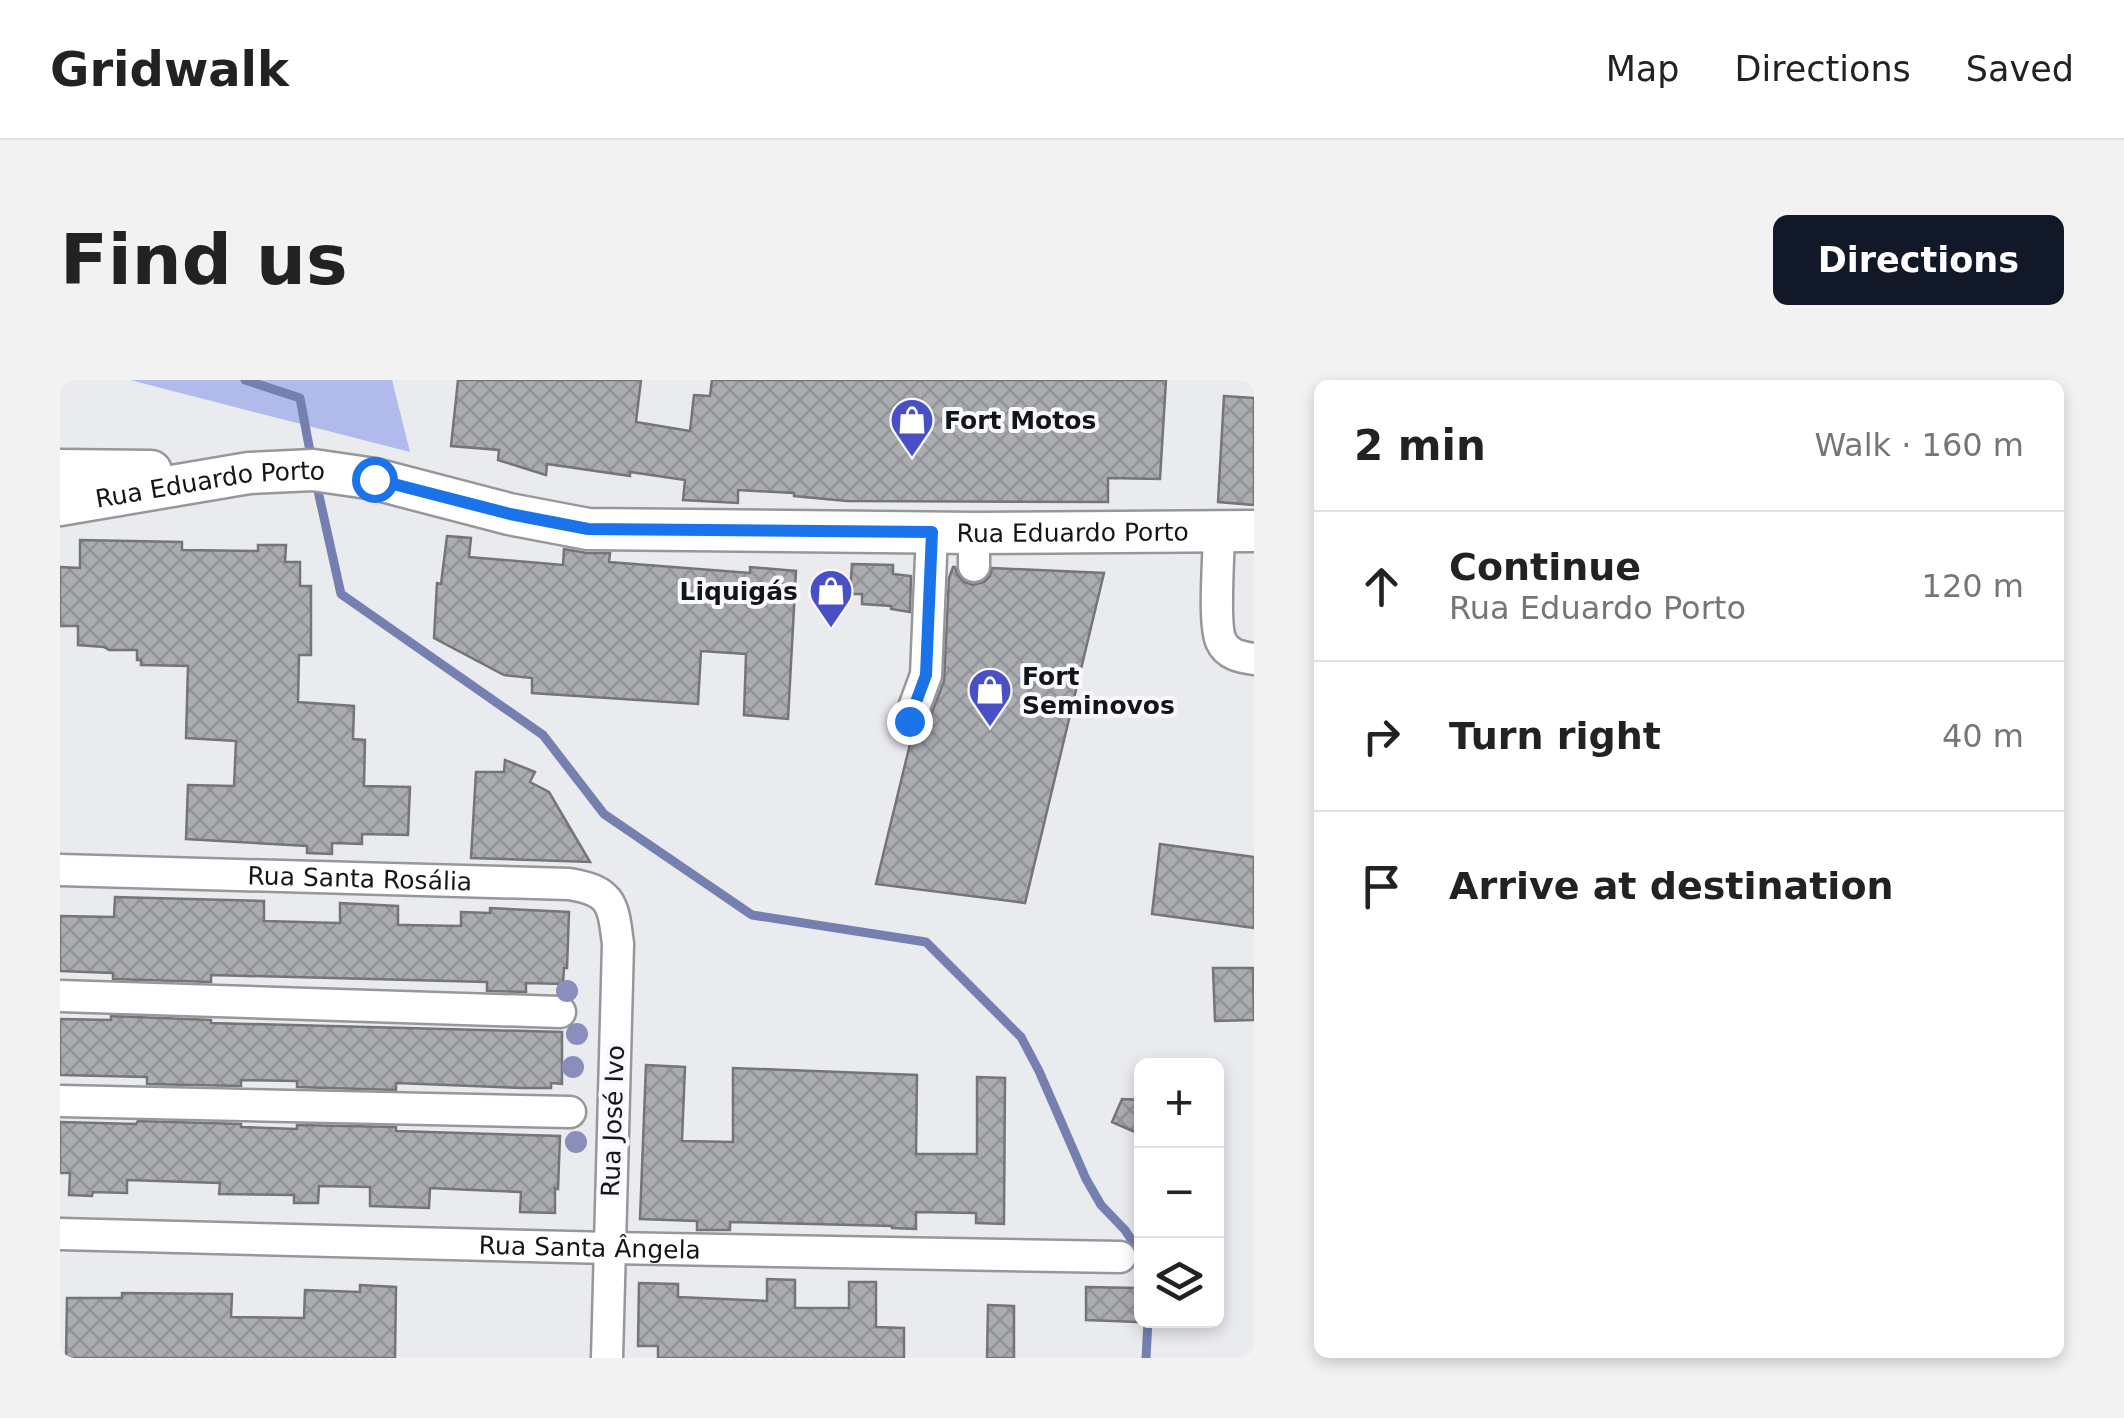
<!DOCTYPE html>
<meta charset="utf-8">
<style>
:root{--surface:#fff;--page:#f2f2f2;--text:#222;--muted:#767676;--line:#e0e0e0;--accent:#111827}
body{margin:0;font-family:"DejaVu Sans",sans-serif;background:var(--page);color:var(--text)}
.controls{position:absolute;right:30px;bottom:30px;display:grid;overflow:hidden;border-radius:15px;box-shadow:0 5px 15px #0003}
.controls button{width:90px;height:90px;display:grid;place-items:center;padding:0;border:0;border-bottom:2px solid var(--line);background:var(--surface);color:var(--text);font:50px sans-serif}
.stop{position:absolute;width:30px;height:30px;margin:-22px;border:8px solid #1a73e8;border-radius:50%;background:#fff}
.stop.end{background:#1a73e8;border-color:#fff;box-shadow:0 2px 10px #0008}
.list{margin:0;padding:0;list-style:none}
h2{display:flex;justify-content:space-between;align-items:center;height:130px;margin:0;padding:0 40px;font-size:42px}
h2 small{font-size:32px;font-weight:400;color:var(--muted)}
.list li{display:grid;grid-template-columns:65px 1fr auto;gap:30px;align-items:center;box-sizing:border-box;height:150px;padding:0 40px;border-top:2px solid var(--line)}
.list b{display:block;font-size:38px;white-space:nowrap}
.list p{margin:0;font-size:32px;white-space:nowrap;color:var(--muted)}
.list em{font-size:32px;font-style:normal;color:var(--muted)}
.icon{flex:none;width:55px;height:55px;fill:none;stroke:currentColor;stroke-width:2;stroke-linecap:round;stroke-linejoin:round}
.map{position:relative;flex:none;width:1194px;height:978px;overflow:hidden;border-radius:15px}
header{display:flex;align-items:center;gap:60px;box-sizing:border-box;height:140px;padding:0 50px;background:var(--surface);border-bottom:2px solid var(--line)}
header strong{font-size:48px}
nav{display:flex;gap:55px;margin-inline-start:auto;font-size:35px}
.intro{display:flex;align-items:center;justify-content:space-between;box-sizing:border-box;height:240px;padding:0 60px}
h1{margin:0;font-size:70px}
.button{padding:25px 45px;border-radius:15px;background:var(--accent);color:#fff;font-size:35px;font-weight:700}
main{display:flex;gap:60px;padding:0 60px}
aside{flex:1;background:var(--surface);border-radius:15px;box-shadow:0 5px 15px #0003}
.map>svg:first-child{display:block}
.green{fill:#b0bbec}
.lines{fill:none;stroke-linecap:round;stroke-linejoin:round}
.stream{stroke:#7580b1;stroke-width:9}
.building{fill:url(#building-cross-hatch);stroke:#747578;stroke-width:2.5}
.minor-casing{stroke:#96979b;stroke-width:35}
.major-casing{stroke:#96979b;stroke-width:45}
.minor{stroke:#fff;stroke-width:30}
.major{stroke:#fff;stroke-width:40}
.tree{fill:#898ebc}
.route{stroke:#1a73e8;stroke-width:12}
.labels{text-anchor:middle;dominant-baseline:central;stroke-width:8;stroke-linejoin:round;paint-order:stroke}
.poi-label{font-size:25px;font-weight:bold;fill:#141516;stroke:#f8f9fd;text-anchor:start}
.street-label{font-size:25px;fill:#141516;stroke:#f8f9fd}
</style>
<header>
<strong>Gridwalk</strong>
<nav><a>Map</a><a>Directions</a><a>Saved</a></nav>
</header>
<div class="intro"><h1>Find us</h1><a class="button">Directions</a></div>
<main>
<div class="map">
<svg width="1194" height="978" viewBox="0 0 1194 978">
<defs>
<pattern id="building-cross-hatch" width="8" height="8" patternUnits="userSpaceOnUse" patternTransform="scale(2.5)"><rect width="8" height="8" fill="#abacb0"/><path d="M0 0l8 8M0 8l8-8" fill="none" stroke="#929397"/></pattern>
</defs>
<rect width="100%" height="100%" fill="#eaebef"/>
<!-- green -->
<path class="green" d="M 70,0 L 332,0 L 350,72 Z"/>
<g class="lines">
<!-- stream -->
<path class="stream" d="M 185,0 L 240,18 L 252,82
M 256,102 L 281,214 L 483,355 L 544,434 L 692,535 L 866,562 L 961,657 L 979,691 L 1026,799 L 1041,825 L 1065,850 L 1082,876
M 1086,978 L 1088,941"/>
</g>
<!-- building -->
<path class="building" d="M 398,0 L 581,0 L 576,42 L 630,51 L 634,15 L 650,16 L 652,0 L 1106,0 L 1100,99 L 1048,98 L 1048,122 L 787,121 L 734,116 L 734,113 L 678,110 L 678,123 L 623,120 L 625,100 L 570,92 L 570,96 L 487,84 L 486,95 L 438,80 L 439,70 L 391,66 Z
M 1164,16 L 1194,18 L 1194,125 L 1158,122 Z
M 387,156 L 411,158 L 409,177 L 503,185 L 504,169 L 527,173 L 550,173 L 549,182 L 690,193 L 690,187 L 736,191 L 728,339 L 684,335 L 686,274 L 641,271 L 638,324 L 472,313 L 472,298 L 444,295 L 374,258 L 377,203 L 381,204 Z
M 20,160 L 122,162 L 122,170 L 198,171 L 198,165 L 226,165 L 225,182 L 240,182 L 240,206 L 251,206 L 251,275 L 239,275 L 238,322 L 294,326 L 293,359 L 305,360 L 304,406 L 350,407 L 348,455 L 302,454 L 302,464 L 272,463 L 272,474 L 247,473 L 247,466 L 126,459 L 128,405 L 174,406 L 176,361 L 126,358 L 128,286 L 81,285 L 81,280 L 77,280 L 77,270 L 49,270 L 44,267 L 18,265 L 18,246 L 0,246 L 0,187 L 20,188 Z
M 792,184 L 833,185 L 833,194 L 851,196 L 850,232 L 831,229 L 831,226 L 802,224 L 802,214 L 790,214 Z
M 893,187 L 895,187 L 897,194 L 904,202 L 913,205 L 924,202 L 930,196 L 932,188 L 1044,193 L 965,523 L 816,504 L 851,360 L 860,356 L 866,348 L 884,301 L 889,198 Z
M 445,380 L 475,392 L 470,402 L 489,412 L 530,482 L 411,478 L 416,392 L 444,392 Z
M 1100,464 L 1194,477 L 1194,548 L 1092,534 Z
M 55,517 L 204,521 L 204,541 L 280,543 L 280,523 L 338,526 L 338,545 L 345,545 L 401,546 L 401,532 L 430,533 L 430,528 L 509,532 L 507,588 L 504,588 L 503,604 L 466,603 L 466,612 L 427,611 L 427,602 L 151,595 L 151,602 L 53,599 L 53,593 L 0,591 L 0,536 L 54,537 Z
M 1153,588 L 1193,588 L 1194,640 L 1155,641 Z
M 51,636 L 151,640 L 151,643 L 502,652 L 502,704 L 491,703 L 491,708 L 463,708 L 336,703 L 336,710 L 237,707 L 237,701 L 181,700 L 181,706 L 87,704 L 87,697 L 0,695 L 0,639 L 51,640 Z
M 586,685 L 625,687 L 622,761 L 673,762 L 673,688 L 857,695 L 856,774 L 917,774 L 917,697 L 945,698 L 944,844 L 916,843 L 916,833 L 856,832 L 856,849 L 832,848 L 832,846 L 670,842 L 670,850 L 637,850 L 637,841 L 580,839 Z
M 1062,719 L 1082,720 L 1082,755 L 1052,742 Z
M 78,741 L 181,744 L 181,747 L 237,749 L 237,745 L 336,747 L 336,751 L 500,756 L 498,809 L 495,808 L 495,833 L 460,832 L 461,812 L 413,810 L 370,808 L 369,828 L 310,826 L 310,807 L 259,806 L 258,823 L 234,823 L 234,815 L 159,814 L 160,803 L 67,800 L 67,813 L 33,812 L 32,816 L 9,815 L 10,793 L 0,793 L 0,742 L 76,744 Z
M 707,899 L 735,900 L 735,928 L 789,928 L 789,902 L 816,902 L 816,947 L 844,948 L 844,978 L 598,978 L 598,966 L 578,966 L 579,903 L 618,904 L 618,917 L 707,921 Z
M 300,905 L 336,907 L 335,978 L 6,978 L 7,918 L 62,918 L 62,913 L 172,914 L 171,937 L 244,938 L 245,910 L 300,912 Z
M 1026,907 L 1078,908 L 1077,942 L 1026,940 Z
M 928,925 L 954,926 L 954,978 L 927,978 Z"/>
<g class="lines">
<defs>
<g id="minor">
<path d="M 1159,151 C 1159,174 1153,244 1161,261 C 1167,275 1181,277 1194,279"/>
<path d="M 914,153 L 914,186"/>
<path d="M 849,341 L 866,295 L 872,153"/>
<path id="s1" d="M 0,490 L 509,504 C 553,511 553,525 558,564 L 547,978"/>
<path d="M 0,616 L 500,632"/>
<path d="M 0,721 L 510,732"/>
<path id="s2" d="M 0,854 L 550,868 L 1060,877"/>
</g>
<g id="major">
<path d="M 0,90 L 91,91"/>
<path id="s3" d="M 0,125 L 189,93 L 253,90 L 315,99 L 449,134 L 528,149 L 914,153 L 1194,151"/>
</g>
</defs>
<!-- minor casing -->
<use href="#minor" class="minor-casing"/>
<!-- major casing -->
<use href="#major" class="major-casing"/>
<!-- minor -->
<use href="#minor" class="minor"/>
<!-- major -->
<use href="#major" class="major"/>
</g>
<!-- trees -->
<g class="tree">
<circle cx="507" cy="611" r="11"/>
<circle cx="517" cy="654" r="11"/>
<circle cx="513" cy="687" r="11"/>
<circle cx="516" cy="762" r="11"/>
</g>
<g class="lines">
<!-- route -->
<path class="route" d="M 314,99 L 450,134 L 528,149 L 872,152 L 866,295 L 849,341"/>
</g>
<!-- icons -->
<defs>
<symbol id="shop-pin" viewBox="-11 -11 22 30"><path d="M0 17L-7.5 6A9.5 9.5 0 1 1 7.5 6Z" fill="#4950c5" stroke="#f8f9fd"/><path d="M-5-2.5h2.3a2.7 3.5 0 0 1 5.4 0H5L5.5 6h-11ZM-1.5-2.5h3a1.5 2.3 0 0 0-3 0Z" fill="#fff"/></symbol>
</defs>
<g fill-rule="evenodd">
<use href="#shop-pin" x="827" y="15" width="50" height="68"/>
<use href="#shop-pin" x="746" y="186" width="50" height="68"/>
<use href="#shop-pin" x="905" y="285" width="50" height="68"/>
</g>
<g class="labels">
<!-- poi labels -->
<g class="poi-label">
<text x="884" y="40">Fort Motos</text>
<text x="738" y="211" text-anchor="end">Liquigás</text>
<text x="962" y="296">Fort<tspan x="962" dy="29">Seminovos</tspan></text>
</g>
<!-- street labels -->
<g class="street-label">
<text stroke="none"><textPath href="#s3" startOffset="152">Rua Eduardo Porto</textPath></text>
<text stroke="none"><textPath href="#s3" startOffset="1022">Rua Eduardo Porto</textPath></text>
<text stroke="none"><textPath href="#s1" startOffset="300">Rua Santa Rosália</textPath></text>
<text transform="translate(553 741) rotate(-88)">Rua José Ivo</text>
<text stroke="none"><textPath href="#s2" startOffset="530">Rua Santa Ângela</textPath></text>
</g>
</g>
</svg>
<div class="controls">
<button>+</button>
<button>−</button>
<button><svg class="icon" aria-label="layers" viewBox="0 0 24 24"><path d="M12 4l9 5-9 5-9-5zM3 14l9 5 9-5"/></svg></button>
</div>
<div class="stop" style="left:314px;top:99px"></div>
<div class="stop end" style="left:849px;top:341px"></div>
</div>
<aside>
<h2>2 min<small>Walk · 160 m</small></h2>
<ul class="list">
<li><svg class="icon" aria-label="ahead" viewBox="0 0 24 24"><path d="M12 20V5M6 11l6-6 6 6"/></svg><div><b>Continue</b><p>Rua Eduardo Porto</p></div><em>120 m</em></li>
<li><svg class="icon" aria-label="right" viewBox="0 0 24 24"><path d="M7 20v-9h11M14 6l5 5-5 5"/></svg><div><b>Turn right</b></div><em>40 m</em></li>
<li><svg class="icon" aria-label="arrive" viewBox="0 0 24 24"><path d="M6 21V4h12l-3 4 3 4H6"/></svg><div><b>Arrive at destination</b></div></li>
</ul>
</aside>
</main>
